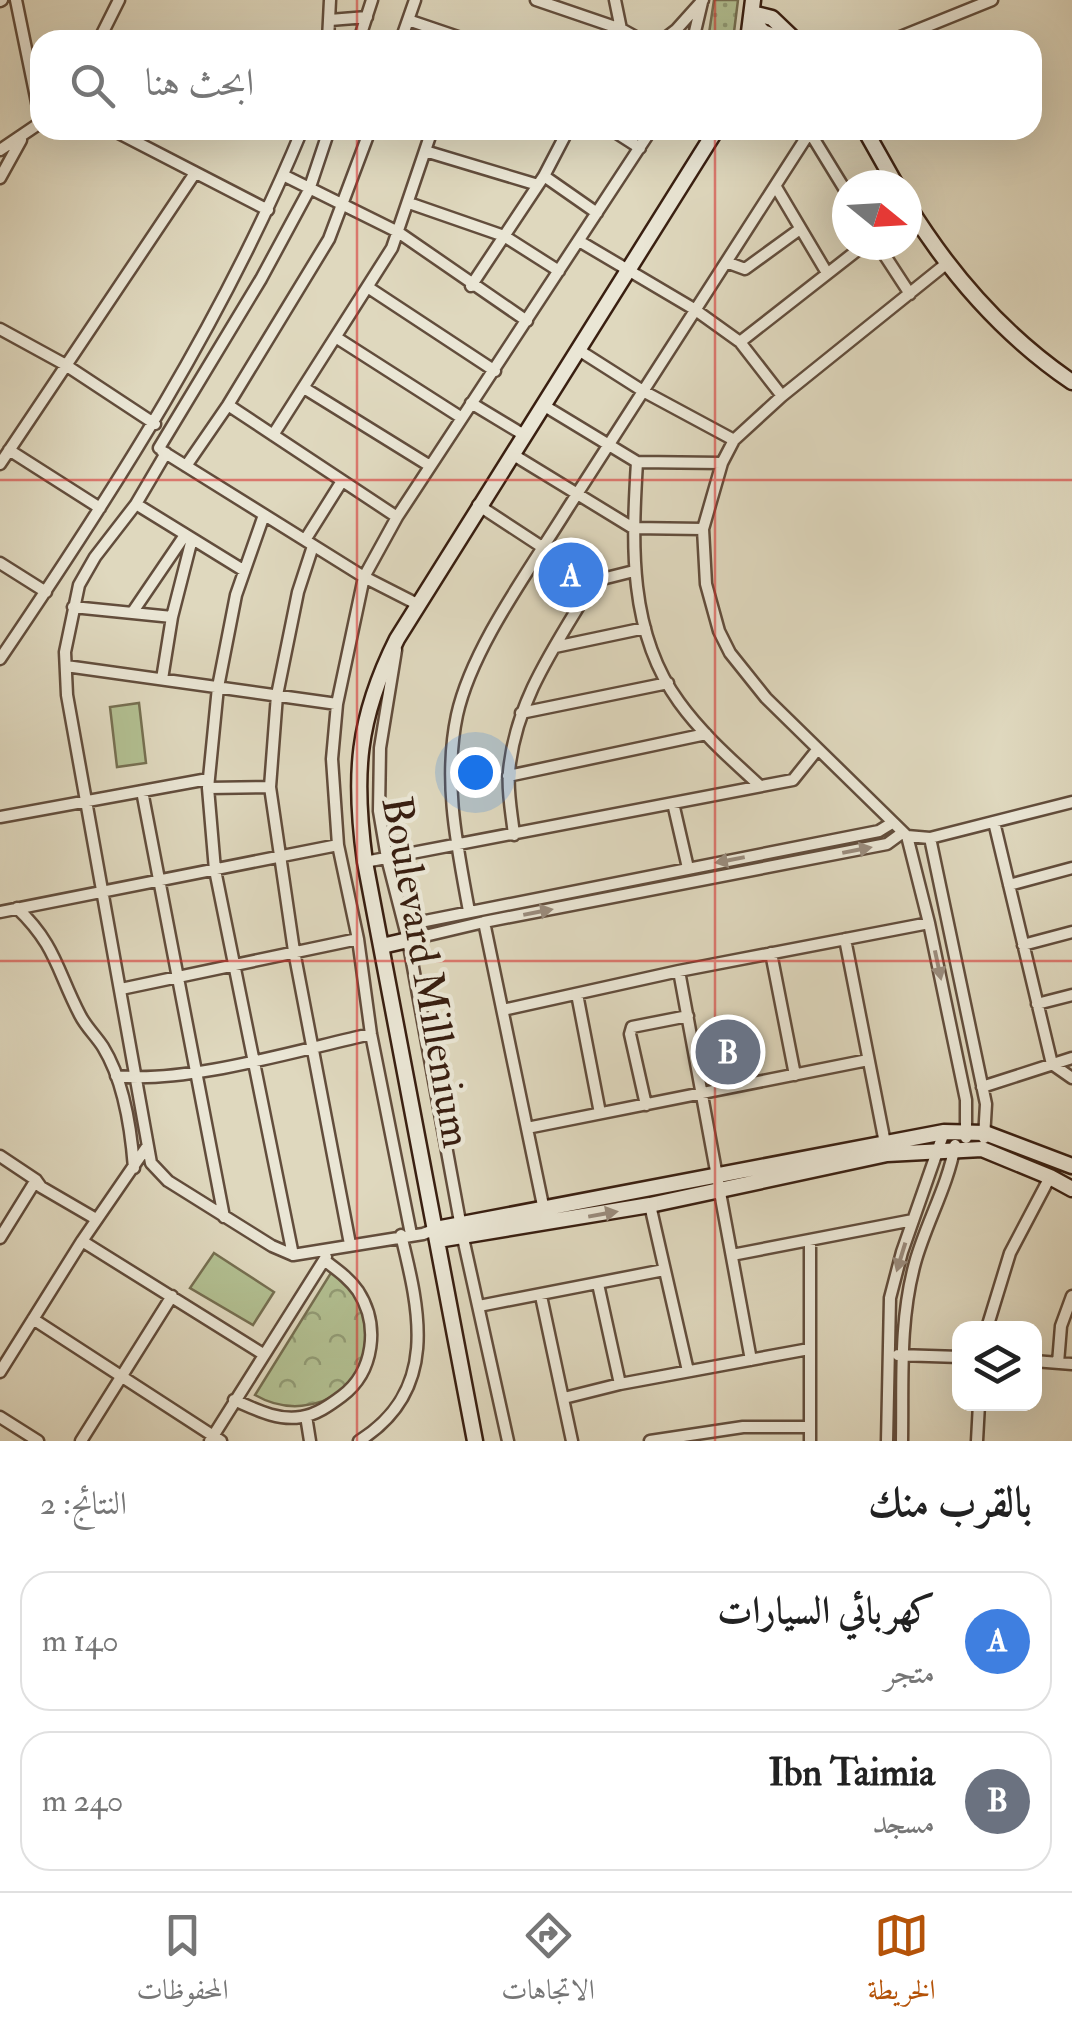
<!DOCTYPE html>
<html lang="ar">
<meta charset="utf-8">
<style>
:root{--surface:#fff;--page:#f2f2f2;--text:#222;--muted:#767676;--line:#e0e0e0;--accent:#b45309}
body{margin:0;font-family:"IM FELL Double Pica",Amiri,serif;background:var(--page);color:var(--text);direction:rtl}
.controls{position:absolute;right:30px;bottom:30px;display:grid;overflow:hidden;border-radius:20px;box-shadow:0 10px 40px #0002}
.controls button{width:90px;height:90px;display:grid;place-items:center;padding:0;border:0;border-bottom:2px solid var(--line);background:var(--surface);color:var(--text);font:50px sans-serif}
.compass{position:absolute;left:832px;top:170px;width:90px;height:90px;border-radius:50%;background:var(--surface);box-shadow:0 10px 40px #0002;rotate:108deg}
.you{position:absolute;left:475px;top:772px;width:35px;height:35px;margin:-25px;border:8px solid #fff;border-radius:50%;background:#1a73e8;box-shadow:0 0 0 15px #1a73e833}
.badge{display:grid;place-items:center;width:65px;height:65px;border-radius:50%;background:var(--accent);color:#fff;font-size:32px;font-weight:700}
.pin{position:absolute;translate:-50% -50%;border:5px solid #fff;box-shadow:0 2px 10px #0006}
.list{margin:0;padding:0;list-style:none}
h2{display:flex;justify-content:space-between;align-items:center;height:130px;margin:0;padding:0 40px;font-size:42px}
h2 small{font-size:32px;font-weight:400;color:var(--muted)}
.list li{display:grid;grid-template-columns:65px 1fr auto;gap:30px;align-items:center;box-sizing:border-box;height:140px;margin:0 20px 20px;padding:0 20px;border:2px solid var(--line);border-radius:30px}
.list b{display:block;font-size:38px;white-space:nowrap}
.list p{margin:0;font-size:32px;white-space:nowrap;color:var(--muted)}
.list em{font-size:32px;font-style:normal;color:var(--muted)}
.icon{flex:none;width:55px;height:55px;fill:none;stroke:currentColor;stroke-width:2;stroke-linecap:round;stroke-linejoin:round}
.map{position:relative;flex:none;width:1072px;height:1441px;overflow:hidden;direction:ltr}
.search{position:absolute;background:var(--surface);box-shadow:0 10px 40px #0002;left:30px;right:30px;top:30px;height:110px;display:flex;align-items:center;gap:25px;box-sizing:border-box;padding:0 35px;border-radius:30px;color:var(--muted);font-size:38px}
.sheet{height:450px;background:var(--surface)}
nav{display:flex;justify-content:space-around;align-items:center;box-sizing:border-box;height:140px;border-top:2px solid var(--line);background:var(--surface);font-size:28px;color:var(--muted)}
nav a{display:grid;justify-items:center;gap:5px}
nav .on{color:var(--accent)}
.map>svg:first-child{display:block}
.grass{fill:#b2bf91;stroke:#766f51;stroke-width:2.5}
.forest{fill:url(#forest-crowns);stroke:#766f51;stroke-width:2.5}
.garden{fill:url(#garden-dots);stroke:#766f51;stroke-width:2.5}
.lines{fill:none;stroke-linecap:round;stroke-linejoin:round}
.street-casing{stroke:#624d3c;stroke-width:15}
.secondary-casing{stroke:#391f11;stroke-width:19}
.street{stroke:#eae6d5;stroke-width:10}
.secondary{stroke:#eae6d5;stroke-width:14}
.oneway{fill:#9a8c7d}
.grid{fill:none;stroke:#d62828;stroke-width:2.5;stroke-opacity:0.55}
.labels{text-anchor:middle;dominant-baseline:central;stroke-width:9;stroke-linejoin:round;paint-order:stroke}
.street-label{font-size:42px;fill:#391f11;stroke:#eae6d5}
</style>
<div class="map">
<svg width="1072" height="1441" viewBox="0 0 1072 1441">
<defs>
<pattern id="forest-crowns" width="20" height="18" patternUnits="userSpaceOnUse" patternTransform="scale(2.5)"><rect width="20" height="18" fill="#b2bf91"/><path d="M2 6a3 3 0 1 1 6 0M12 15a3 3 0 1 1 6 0" fill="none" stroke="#929b75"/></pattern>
<pattern id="garden-dots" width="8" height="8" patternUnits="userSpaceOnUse" patternTransform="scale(2.5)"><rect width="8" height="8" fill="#b2bf91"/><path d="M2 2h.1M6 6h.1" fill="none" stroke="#929b75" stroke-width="1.8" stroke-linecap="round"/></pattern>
</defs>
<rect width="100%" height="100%" fill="#dfd8be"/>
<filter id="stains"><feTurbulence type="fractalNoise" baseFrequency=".002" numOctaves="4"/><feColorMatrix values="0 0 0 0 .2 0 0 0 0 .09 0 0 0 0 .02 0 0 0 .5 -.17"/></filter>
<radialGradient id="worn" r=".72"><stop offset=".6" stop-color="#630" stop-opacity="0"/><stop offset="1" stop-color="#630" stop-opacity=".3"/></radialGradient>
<!-- grass -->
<path class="grass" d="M 139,703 L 146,763 L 117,767 L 110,707 Z
M 214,1253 L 274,1292 L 253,1325 L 190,1288 Z"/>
<!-- forest -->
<path class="forest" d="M 334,1268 C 344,1278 357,1291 363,1305 C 390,1374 317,1431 255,1395 Z"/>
<!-- garden -->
<path class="garden" d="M 714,0 L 738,0 L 733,40 L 708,40 Z"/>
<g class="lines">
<defs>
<path id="street" d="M 16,0 L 40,117
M 536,0 L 621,29 L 641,40
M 615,0 L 621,29 L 620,40
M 0,1 L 2,0
M 330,20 L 367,17
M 408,20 L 467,40
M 99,40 L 119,0
M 328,40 L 330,0
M 359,40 L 372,0
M 401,40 L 415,0
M 663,40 L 676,30 L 703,0
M 693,40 L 702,2
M 893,40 L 992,0
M 113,130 L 268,210
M 612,130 L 640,148
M 809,131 L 847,193
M 0,150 L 40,123
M 425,151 L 538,185
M 283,175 L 398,232 L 527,321
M 544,176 L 597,213
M 0,178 L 21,140
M 776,187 L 827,273
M 409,203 L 504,236 L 559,271
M 579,241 L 694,309 L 740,342 L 782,396
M 878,245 L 910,294
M 726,262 L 745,269 L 800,229
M 946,264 L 782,396 L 734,440 L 722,463 L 703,529 L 706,584 L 719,631 L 730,653 L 766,698 L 907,836 L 930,838 L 1072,802
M 471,286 L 544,176 L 568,130
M 369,288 L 495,371
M 0,329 L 64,364 L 155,424
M 337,338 L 462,418
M 740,342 L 864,245
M 577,349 L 643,391 L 734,440
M 304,388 L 430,466
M 471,403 L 524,435
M 228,405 L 397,517
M 543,405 L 637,462 L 722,463
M 273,435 L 392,248 L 432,130
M 159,448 L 261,279 L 309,190 L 329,130
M 9,450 L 100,508
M 162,451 L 364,577 L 417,604
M 166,453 L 136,504 L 95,557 L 79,585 L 65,652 L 67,695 L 151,1163 L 168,1181 L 272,1246 L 293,1255 L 423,1234 L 436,1229
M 512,454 L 633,528 L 703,529
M 637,462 C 632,544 628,632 679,702 C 702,734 732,760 760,786
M 0,464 L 195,173
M 186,466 L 228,405 L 329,239 L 370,130
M 136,504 L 243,570
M 478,505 L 594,581 C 558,642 515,700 509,772 C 507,792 512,815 514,835
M 264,515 L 236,595 L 218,687 L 208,788 L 215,870 L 293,1255
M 305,540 L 342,481
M 313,546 L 298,592 L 277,695 L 270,787 L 294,951 L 350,1244
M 0,563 L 46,592
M 594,581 L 634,571
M 73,607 L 172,617
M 132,613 L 185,535
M 555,647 L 645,628
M 396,650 L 380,748 L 379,811 L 387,858 L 408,940 L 463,1238 L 508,1441
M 0,659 C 116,488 223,321 302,130
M 66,666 L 337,704
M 162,679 L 172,617 L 192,539
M 521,713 L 668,683
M 508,776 L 706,734
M 208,788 L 270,787
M 142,791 L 224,1217
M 673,803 L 688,868
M 0,817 L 208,779
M 994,822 L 1052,1064 L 1072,1078
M 907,836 L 929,923 L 966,1100 L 966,1138
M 930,838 L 986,1104 L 984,1138
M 365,862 L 793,780 L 817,750
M 1009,885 L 1072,868
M 17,908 C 56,945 57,971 80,1015 C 86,1027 96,1036 103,1047 C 124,1081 131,1128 134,1168
M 469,911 C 457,846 443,781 457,715 C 472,647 531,568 568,508 C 649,382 730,256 811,130
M 0,912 L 338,845
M 484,922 L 545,1215
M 405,925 L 879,831 L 892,823
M 845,939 L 886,1148
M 408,940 L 484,922 L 887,844 L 902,833
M 1023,945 L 1072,932
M 771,953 L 795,1075
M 679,971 L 751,1360
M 121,989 L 358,939
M 577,994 L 600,1113
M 1037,1004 L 1072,995
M 503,1010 L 679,971 L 929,923
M 116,1076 C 187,1084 298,1050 371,1034
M 982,1087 L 1072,1058
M 646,1105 L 630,1034 L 632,1027 L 688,1016
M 527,1128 L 868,1060
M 0,1156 L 36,1180 L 41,1187 L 96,1219
M 650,1205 L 688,1371
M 411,1234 L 371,1034 L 358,939 L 338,845 L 332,759 L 337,704 L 364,577 L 397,517 L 651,130
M 0,1238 L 36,1180
M 82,1241 L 263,1354
M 732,1255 L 913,1220
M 598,1284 L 620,1384
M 541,1296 L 572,1441
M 479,1306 L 664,1270
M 33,1319 L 221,1441
M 987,1328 L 1010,1253 L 1050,1177
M 898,1355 L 960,1357
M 1034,1361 L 1072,1364
M 1058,1363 L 1061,1326 L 1072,1296
M 0,1372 L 82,1241 L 146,1148
M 564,1398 L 620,1384 L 809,1349
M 234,1400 C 255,1409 277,1421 301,1417 C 316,1415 330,1405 342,1396 C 374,1372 380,1325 358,1291 C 349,1278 337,1270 324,1260
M 306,1416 L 310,1441
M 0,1417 L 38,1441
M 81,1441 L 172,1296
M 210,1441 L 326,1257
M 359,1441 C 439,1391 420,1312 401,1235
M 650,1441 L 743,1427 L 810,1427
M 810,1441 L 810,1242
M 887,1441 L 890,1298 L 902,1252 L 944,1132
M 902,1441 C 903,1381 899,1321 915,1263 C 926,1223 948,1186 955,1145
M 977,1441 L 979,1404"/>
<path id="secondary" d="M 752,13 L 772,18 L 795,40
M 752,20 L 763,32 L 783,40
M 748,40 L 753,0
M 865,130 L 896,185
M 907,204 C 950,274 1003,335 1072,382
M 382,946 L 408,940
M 436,1229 L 944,1132 L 985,1133 L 1072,1166
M 438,1240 L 650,1205 L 887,1154 L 982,1149 L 1050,1177 L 1072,1189
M 475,1441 L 365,862 C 353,775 357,719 397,639 L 716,130"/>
</defs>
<!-- street casing -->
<use href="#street" class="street-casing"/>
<!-- secondary casing -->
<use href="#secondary" class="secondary-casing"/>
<!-- street -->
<use href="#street" class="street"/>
<!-- secondary -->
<use href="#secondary" class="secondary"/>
</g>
<!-- one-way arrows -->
<defs><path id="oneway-solid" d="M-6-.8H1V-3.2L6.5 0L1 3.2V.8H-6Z" transform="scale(2.5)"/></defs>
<g class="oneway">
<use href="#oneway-solid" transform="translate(857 850) rotate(-11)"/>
<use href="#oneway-solid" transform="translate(730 860) rotate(169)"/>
<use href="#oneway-solid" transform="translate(538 912) rotate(-11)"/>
<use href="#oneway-solid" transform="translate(938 965) rotate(78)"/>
<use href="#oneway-solid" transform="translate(603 1214) rotate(-10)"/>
<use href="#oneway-solid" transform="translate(901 1257) rotate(107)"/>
</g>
<!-- grid -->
<path class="grid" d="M 357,0 L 357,40M 715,0 L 715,40M 357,130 L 357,1441M 715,130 L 715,1441M 0,480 L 1072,480M 0,961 L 1072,961"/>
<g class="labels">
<!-- street labels -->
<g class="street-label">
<text transform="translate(426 972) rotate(80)">Boulevard Millenium</text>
</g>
</g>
<rect width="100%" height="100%" filter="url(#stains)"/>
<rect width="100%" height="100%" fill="url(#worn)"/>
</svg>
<div class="controls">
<button><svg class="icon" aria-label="layers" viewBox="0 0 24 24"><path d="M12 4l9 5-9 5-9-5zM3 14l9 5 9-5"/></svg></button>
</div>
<svg class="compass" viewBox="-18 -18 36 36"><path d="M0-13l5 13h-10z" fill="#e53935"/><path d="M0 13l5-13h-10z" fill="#767676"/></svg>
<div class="you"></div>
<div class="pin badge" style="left:571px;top:575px;background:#3f7fe0">A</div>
<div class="pin badge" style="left:728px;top:1052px;background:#6b7280">B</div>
<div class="search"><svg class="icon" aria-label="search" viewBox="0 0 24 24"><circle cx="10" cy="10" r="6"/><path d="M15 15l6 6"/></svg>ابحث هنا</div>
</div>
<section class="sheet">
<h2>بالقرب منك<small>النتائج: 2</small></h2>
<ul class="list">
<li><span class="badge" style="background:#3f7fe0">A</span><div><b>كهربائي السيارات</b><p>متجر</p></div><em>140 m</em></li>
<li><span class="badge" style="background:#6b7280">B</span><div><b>Ibn Taimia</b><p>مسجد</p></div><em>240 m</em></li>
</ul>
</section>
<nav>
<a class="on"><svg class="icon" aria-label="map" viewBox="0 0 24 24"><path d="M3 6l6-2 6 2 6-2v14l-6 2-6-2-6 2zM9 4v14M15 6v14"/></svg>الخريطة</a>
<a><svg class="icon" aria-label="directions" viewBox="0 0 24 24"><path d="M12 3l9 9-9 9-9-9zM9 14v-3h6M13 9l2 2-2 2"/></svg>الاتجاهات</a>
<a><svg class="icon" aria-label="saved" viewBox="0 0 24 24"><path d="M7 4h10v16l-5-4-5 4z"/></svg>المحفوظات</a>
</nav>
